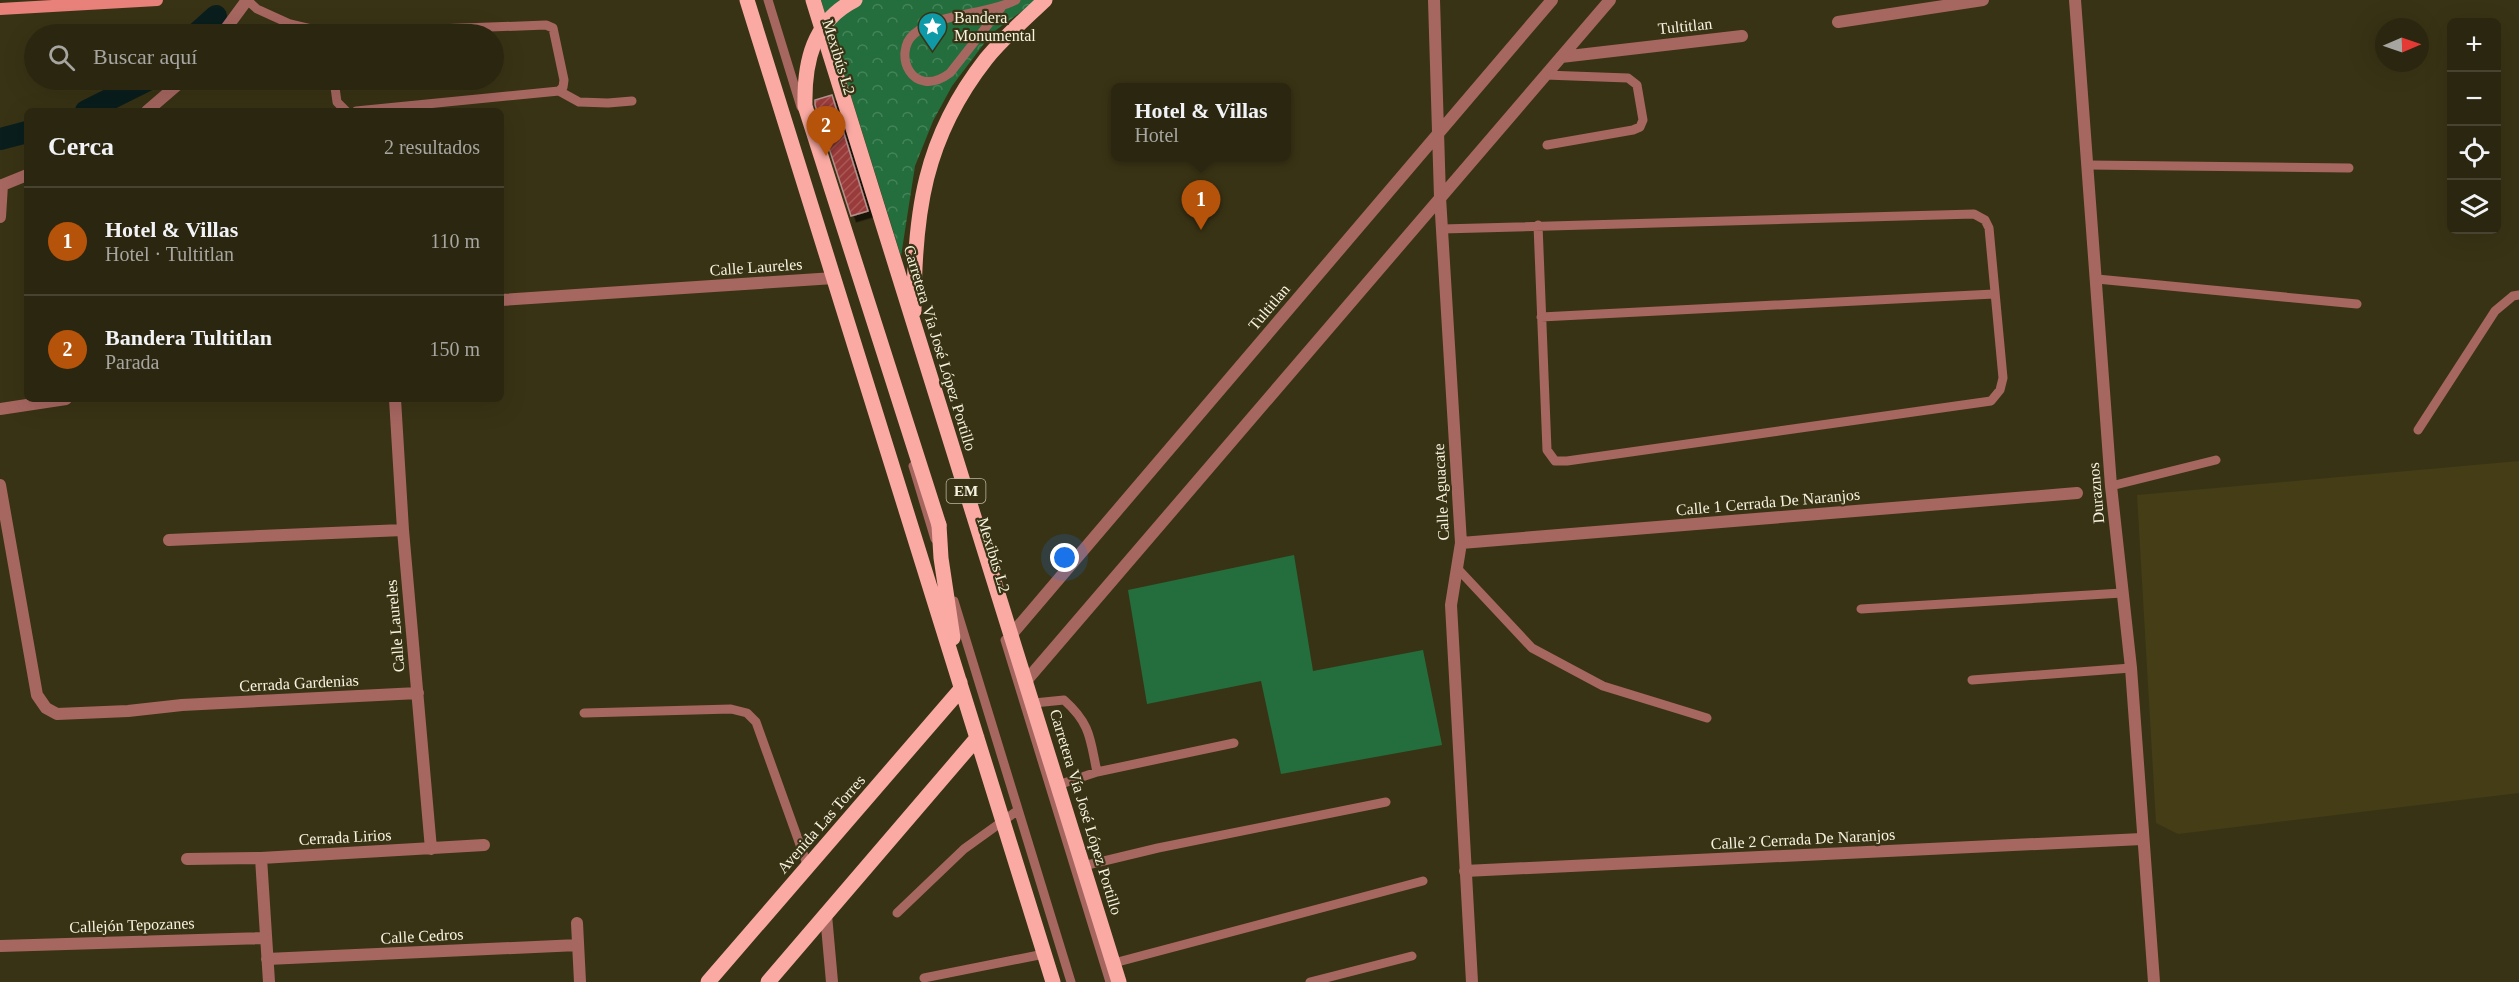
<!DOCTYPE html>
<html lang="es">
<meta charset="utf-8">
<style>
:root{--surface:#2b2610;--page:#332e19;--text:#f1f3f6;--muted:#a6a59f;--line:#474330;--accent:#b45309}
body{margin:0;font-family:Georgia,serif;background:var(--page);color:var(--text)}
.controls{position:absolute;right:18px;top:18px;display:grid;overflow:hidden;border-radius:9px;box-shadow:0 6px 24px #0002}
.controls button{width:54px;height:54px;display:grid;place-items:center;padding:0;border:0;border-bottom:2px solid var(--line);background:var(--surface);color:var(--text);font:30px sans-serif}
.compass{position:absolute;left:2375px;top:18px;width:54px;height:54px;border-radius:50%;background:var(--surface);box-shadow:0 6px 24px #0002;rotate:88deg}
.you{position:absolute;left:1065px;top:558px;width:21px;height:21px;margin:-15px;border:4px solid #fff;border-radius:50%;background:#1a73e8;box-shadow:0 0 0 9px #1a73e833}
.badge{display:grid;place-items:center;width:39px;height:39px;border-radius:50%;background:var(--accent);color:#fff;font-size:20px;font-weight:700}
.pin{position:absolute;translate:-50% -50px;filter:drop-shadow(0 2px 3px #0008)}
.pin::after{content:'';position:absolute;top:32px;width:21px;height:18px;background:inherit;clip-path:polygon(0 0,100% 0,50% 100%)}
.popup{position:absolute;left:1111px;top:83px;width:180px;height:78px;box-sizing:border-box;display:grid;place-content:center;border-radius:9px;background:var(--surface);filter:drop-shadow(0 2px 4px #0005);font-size:20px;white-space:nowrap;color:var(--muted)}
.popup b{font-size:22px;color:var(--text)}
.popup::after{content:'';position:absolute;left:50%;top:100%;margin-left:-12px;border:12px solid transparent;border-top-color:var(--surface)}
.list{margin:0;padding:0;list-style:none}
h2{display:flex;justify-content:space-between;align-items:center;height:78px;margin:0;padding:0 24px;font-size:26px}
h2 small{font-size:20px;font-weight:400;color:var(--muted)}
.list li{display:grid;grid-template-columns:39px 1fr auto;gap:18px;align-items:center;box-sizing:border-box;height:108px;padding:0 24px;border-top:2px solid var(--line)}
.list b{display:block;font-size:22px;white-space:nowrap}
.list p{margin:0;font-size:20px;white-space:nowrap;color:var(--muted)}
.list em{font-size:20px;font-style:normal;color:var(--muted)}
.icon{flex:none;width:33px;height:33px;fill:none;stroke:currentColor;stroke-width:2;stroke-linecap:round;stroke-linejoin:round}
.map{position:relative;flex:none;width:2519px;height:982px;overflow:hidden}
.search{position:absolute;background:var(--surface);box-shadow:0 6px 24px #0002;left:24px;top:24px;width:480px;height:66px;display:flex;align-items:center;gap:15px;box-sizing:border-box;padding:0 21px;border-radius:33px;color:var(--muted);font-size:22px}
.panel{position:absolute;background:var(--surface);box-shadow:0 6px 24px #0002;left:24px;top:108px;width:480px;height:294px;border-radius:9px}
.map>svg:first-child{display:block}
.built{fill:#453d16}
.park{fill:url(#park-crowns)}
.pitch{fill:#246e3d}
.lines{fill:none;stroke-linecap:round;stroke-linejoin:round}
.canal{stroke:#0a1e1e;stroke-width:22}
.building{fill:url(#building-hatch);stroke:#b58f8c;stroke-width:1.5;filter:url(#shadow)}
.lane{stroke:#a76761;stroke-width:9}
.street{stroke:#a76761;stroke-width:12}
.secondary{stroke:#e8817a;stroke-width:12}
.primary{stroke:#faaaa3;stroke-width:15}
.primary-bridge{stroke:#faaaa3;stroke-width:15}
.labels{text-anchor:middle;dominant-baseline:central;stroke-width:4.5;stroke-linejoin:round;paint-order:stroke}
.shield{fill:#393315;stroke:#bdb9a4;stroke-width:1.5}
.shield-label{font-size:15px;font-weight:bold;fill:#f6f3e1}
.poi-label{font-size:16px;fill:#f6f3e1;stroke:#393315;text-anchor:start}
.street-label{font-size:16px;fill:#f6f3e1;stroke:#393315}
</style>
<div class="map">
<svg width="2519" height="982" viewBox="0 0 2519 982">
<defs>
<pattern id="park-crowns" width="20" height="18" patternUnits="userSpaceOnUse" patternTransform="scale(1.5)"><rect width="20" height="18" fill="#246e3d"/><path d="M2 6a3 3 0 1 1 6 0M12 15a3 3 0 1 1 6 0" fill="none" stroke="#448359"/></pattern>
<pattern id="building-hatch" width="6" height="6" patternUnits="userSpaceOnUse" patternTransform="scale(1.5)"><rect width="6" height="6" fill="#9a3b3b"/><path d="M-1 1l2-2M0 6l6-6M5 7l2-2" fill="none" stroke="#a95857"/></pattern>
<filter id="shadow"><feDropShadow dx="5.5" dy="5.5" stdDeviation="0" flood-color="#0009"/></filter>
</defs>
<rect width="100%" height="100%" fill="#393315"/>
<!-- built -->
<path class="built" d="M 2519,461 L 2519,793 L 2178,834 L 2156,823 L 2137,495 Z"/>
<!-- park -->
<path class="park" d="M 821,0 L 1037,0 L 992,33 L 952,86 L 933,121 L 915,166 L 901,256 Z"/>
<!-- pitch -->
<path class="pitch" d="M 1294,555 L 1313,671 L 1423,650 L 1442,745 L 1281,774 L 1261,681 L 1147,704 L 1128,590 Z"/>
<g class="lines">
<!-- canal -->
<path class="canal" d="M 196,34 L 216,16
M 86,111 L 148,80
M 0,139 L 27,132"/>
</g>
<!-- building -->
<path class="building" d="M 832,95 L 868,211 L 851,216 L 815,105 L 815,100 Z"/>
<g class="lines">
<!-- lane -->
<path class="lane" d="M 247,0 L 257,9 L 290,24 L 328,33 L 546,25 L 553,28 L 564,80 L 563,87 L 559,91 L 356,111
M 768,0 L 801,107
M 1001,8 L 950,73 C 912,101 892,53 914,34 C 939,12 985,16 1016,0
M 1545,75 L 1628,78 L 1637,85 L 1643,120 L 1640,127 L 1633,130 L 1547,145
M 334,80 L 337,102 L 346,111
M 559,91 L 579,102 L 608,103 L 632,101
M 2088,165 L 2349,168
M 1442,229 L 1974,214 L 1985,220 L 1989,228 L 2003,378 L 2000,390 L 1991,401 L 1567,461 L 1555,461 L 1547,450 L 1538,225
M 2097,279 L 2357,304
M 1541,317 L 1994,294
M 2418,430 L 2495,311 L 2513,296 L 2519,295
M 913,466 L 935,539
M 2111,486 L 2216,460
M 1457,568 L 1532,648 L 1603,686 L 1707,718
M 954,601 L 1071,982
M 1861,609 L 2122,593
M 1005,640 L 1110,982
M 1972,680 L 2131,668
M 1034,703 L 1064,700 C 1091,724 1090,739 1097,772
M 584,713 L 731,709 L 747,713 L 756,722 L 808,867
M 1058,785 L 1097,772 L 1234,743
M 1083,866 L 1158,848 L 1386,802
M 897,913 L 964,849 L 1017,811
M 1114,963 L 1423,881
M 924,978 L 1044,954
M 1310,982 L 1412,956"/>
<!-- street -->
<path class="street" d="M 1434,0 L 1440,197 L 1461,543 L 1451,605 L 1472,982
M 2075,0 L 2111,486 L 2131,668 L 2154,982
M 1838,22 L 1983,0
M 222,34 L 247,0
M 1561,57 L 1742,36
M 147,111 L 183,80
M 0,186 L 27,175
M 0,217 L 2,185
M 501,300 L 834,278
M 395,399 L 403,530 L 431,849
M 0,409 L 66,399
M 0,485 L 37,695 L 46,708 L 57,714 L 128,711 L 182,705 L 418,693
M 169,540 L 403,530
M 1461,543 L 2077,493
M 1011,635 L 1552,0
M 1026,681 L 1610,0
M 261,858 L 269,982
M 187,859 L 261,858 L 484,845
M 1465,871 L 2142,839
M 826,915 L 832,982
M 577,923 L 580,982
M 0,946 L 266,938
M 267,959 L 578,945"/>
<!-- secondary -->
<path class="secondary" d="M 0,9 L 157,0"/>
<!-- primary -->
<path class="primary" d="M 747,0 L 1053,982
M 813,0 L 1119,982
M 914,311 C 914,213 924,138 986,59 C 1003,38 1025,19 1045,0
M 939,525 L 941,558 L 953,638
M 708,982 L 961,689 L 960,682
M 768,982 L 977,738"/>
<!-- primary-bridge -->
<path class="primary-bridge" d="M 855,0 C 813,21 804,62 805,106 L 939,525"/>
</g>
<!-- icons -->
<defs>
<symbol id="sight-pin" viewBox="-11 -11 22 30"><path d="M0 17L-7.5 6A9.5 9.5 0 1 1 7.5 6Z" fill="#0f9aa8" stroke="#393315"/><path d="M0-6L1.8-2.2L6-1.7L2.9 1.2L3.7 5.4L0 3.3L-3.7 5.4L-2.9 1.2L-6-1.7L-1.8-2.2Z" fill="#fff"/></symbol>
</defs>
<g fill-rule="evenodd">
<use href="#sight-pin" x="916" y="10" width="33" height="45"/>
</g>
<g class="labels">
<!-- shield labels -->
<rect class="shield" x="946.5" y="479" width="39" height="24" rx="4.5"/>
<g class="shield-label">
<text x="966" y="491">EM</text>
</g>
<!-- poi labels -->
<g class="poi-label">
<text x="954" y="17">Bandera<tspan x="954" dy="18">Monumental</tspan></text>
</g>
<!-- street labels -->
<g class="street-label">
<text transform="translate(1685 26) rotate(-6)">Tultitlan</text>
<text transform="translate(839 57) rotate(73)">Mexibús L2</text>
<text transform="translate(756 267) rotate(-4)">Calle Laureles</text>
<text transform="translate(1269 307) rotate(-50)">Tultitlan</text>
<text transform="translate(940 348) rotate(73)">Carretera Vía José López Portillo</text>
<text transform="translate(1441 492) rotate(-93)">Calle Aguacate</text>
<text transform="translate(2096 493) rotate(-95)">Duraznos</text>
<text transform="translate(1768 502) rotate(-5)">Calle 1 Cerrada De Naranjos</text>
<text transform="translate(994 555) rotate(73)">Mexibús L2</text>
<text transform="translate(395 626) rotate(-95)">Calle Laureles</text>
<text transform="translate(299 683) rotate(-3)">Cerrada Gardenias</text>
<text transform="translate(1086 812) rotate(73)">Carretera Vía José López Portillo</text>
<text transform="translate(821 824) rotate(-49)">Avenida Las Torres</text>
<text transform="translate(345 837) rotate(-3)">Cerrada Lirios</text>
<text transform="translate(1803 839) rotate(-3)">Calle 2 Cerrada De Naranjos</text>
<text transform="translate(132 925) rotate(-2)">Callejón Tepozanes</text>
<text transform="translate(422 936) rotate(-3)">Calle Cedros</text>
</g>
</g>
</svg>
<div class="controls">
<button>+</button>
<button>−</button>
<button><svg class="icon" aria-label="locate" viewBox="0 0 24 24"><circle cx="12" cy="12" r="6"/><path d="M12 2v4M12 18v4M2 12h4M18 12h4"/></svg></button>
<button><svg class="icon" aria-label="layers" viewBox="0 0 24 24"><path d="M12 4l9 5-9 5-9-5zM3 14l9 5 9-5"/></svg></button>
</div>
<svg class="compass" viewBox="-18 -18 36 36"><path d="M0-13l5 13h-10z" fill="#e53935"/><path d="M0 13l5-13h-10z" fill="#a6a59f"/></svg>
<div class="you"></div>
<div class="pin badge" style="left:1201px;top:230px">1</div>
<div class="popup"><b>Hotel &amp; Villas</b>Hotel</div>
<div class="pin badge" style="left:826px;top:156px">2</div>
<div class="search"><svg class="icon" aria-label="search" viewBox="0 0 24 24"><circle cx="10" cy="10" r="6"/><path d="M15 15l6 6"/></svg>Buscar aquí</div>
<section class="panel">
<h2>Cerca<small>2 resultados</small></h2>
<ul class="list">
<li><span class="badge">1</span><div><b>Hotel &amp; Villas</b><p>Hotel · Tultitlan</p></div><em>110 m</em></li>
<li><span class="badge">2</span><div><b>Bandera Tultitlan</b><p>Parada</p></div><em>150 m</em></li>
</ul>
</section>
</div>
